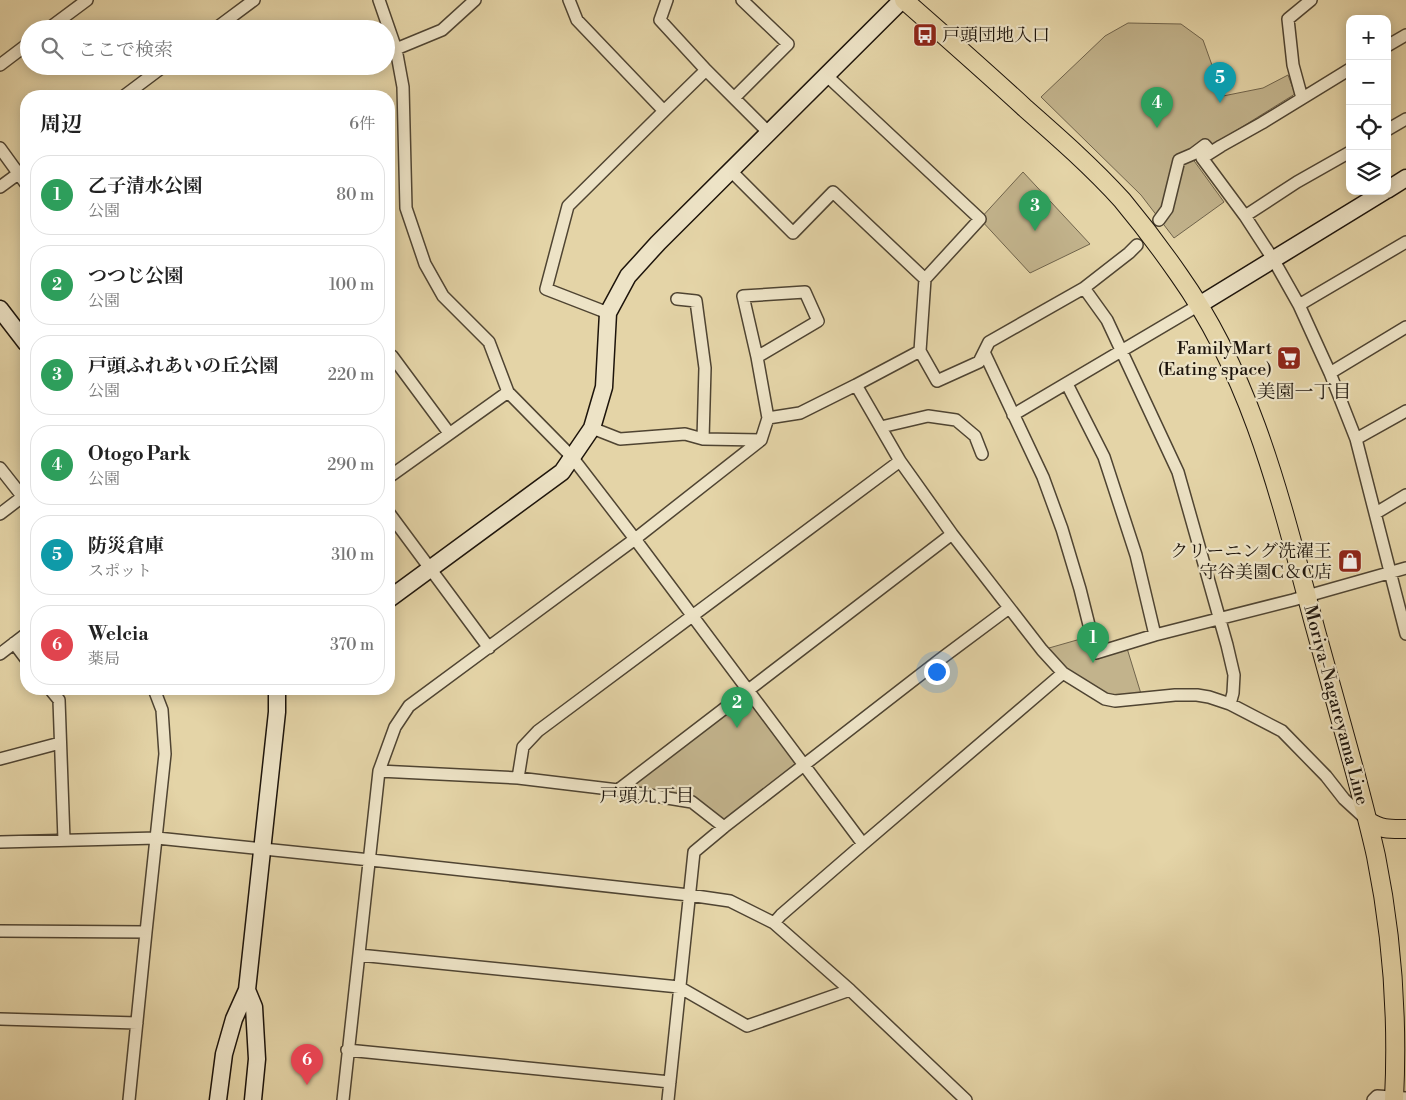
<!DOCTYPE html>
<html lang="ja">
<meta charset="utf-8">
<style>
:root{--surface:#fff;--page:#f2f2f2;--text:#222;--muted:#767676;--line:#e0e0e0;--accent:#111827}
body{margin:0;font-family:"Libre Bodoni","Noto Serif JP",serif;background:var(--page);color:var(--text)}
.controls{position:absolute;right:15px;top:15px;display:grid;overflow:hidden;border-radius:10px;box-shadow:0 2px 12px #0003}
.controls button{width:45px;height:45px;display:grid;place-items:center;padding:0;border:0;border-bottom:1px solid var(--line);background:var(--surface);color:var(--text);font:25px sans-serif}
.you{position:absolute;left:936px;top:671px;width:18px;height:18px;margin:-12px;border:4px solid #fff;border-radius:50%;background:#1a73e8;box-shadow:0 0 0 8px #1a73e833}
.badge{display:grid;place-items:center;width:32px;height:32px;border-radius:50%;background:var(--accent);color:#fff;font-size:16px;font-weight:700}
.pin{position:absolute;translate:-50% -41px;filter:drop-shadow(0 1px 2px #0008)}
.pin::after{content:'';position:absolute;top:26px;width:18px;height:15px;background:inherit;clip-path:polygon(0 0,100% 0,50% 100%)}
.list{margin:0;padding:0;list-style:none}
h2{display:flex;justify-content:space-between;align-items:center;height:65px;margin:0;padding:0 20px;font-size:21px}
h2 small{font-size:16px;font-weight:400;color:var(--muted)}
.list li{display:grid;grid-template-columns:32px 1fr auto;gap:15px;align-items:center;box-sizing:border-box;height:80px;margin:0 10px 10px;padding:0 10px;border:1px solid var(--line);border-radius:20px}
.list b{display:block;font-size:19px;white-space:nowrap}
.list p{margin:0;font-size:16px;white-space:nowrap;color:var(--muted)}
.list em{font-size:16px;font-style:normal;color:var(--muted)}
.icon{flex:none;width:28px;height:28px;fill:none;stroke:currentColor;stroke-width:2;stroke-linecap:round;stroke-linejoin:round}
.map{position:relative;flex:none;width:1406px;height:1100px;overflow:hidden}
.search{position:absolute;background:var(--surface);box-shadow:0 2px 12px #0003;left:20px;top:20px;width:375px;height:55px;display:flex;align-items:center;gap:12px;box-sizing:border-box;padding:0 18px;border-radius:28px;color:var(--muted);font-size:19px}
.panel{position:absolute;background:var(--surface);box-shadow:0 2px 12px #0003;left:20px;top:90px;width:375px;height:605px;border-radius:20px}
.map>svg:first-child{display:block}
.green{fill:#c2b38c;stroke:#70644c}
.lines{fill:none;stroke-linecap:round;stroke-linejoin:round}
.street-casing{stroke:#4f4432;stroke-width:14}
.secondary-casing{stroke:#1d140b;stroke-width:19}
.primary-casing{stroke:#1d140b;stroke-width:20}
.street{stroke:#ede3c6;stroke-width:11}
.secondary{stroke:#ede3c6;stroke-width:16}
.primary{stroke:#e4d4a7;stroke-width:18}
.labels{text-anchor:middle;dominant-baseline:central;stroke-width:4.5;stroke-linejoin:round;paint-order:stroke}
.poi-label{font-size:18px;fill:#1d140b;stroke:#ede3c6;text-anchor:end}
.street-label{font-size:18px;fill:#1d140b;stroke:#ede3c6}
.neighbourhood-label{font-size:19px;fill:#1d140b;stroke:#ede3c6}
</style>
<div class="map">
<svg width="1406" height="1100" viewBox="0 0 1406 1100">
<rect width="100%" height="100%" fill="#e4d4a7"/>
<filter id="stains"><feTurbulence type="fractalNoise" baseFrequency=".004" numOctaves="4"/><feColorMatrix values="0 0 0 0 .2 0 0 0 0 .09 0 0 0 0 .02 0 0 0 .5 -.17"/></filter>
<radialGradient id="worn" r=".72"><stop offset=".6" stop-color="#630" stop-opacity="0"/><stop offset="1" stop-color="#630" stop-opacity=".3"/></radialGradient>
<!-- green -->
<path class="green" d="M 1128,23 L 1181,24 L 1203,40 L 1223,96 L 1263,88 L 1288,75 L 1295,94 L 1192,158 L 1224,202 L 1174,238 L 1141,195 L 1041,97 L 1105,36 Z
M 1023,172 L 1090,244 L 1030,273 L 980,219 Z
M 1091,636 L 1096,653 L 1126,645 L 1142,697 L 1105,699 L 1042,650 Z
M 748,690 L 804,766 L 724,827 L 692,802 L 618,790 Z"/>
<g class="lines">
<defs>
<path id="street" d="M 379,0 L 396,49 L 403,87 L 406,208 L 425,264 L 443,296 L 489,342 L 508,392 L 572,457 L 635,539 L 863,844
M 569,0 L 577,20 L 664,111 L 568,206 L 546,289 L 608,313
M 667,0 L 660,20 L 706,70 L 769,133
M 48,29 L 87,0
M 215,29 L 254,0
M 1387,46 L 1406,35
M 396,49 L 442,30 L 475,0
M 0,65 L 29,43
M 1350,69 L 1262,123 L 1221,146 L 1202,158 L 1245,216 L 1273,259 L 1299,305 L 1330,373 L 1356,439 L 1406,634
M 827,76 L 980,219 L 925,279
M 124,96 L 164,66
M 734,98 L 788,44 L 742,0
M 1302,98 L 1293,65 L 1288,19 L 1311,0
M 664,111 L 706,70
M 1387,130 L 1406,119
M 0,148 L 26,184
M 731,171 L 793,233 L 833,192 L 925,279 L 920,351 L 856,385 L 800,413 L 768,418
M 0,187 L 26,168
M 1245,216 L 1297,182 L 1350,152
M 1159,220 L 1167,209 L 1179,160 L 1193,154 L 1205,145 L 1211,152
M 1084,288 L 1129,253 L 1137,245
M 677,299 L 696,301 L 705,368 L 703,439
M 1299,305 L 1406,242
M 920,351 L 937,381 L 979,362 L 989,342 L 1084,288 L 1107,320 L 1178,472 L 1227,645 L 1234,675 L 1233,693 L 1230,704
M 984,352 L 1043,477 L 1062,529 L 1080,589 L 1096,653 L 1155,635 L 1293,600 L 1406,568
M 389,358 L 392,356 L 449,433
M 1330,373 L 1406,327
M 1067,384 L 1104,457 L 1136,555 L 1155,635
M 856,385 L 900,461 L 952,534 L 1042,650 L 1063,673 L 1105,699 L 1115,701 L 1175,695 L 1197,695 L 1209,697 L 1230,704 L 1282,731 L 1326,776 L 1344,799 L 1367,820
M 1013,415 L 1199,305
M 881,427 L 928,416 L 956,420 L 975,436 L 982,454
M 592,428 L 620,439 L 685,434 L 703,439 L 761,440
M 1356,439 L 1406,411
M 0,468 L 26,501
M 389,477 L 508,392
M 389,513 L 489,648
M 1376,513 L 1406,495
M 0,514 L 26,494
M 14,643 L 26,659
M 0,654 L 26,634
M 50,689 L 59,700 L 64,840
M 0,759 L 60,743
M 379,771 L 518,778 L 618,790 L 692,802 L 724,827
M 518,778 L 523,747 L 538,731 L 900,461
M 618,790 L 952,534
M 0,842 L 157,838 L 380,861 L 689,895 L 730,901 L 774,923 L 850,990 L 966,1100
M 774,923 L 781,915 L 863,844 L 1063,673
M 0,931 L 146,932
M 359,955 L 679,987 L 747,1026 L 850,990
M 0,1019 L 137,1023
M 347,1050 L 670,1082
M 129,1100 L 146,932 L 165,754 L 162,710 L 154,689
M 343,1100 L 379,771 L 395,727 L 409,706 L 635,539 L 761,440 L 768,418 L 757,357 L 743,296 L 805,292 L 818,321 L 757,357
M 668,1100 L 694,852 L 724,827 L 938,661 L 1009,608
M 1373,1100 L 1377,1096 L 1406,1098"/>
<path id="secondary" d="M 1387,190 L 1406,178
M 1199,305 L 1385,191
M 0,309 L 26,343
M 389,599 L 562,472 L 592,428 L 604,387 L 608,313 L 628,276 L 658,243 L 902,0
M 247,990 L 254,1007 L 257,1059 L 253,1100
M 218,1100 L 224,1054 L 234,1019 L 247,990 L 277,712 L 277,689"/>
<path id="primary" d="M 904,0 C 945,36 986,72 1026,109 C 1059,138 1092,167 1122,200 C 1142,224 1161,249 1179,275 C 1255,382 1282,506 1316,631 C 1329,679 1343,728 1356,776 C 1363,803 1370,829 1376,856 C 1392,935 1398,1019 1394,1100
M 1368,821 C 1382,830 1390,829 1406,829"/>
</defs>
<!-- street casing -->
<use href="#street" class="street-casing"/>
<!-- secondary casing -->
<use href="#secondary" class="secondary-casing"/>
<!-- primary casing -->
<use href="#primary" class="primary-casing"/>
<!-- street -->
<use href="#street" class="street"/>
<!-- secondary -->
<use href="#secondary" class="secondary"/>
<!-- primary -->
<use href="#primary" class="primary"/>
</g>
<!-- icons -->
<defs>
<symbol id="bus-square" viewBox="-11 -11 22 22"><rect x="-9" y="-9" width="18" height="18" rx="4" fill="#8f2418" stroke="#ede3c6"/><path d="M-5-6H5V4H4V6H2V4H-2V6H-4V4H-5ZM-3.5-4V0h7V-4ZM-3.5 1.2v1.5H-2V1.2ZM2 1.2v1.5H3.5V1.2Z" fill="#fff"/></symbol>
<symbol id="supermarket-square" viewBox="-11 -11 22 22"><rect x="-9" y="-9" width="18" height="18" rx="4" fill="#8f2418" stroke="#ede3c6"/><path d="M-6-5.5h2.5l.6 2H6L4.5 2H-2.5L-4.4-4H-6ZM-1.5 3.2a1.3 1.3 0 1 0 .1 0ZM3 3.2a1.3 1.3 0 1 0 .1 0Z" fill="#fff"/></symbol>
<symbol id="shop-square" viewBox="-11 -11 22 22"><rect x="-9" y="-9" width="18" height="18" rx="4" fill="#8f2418" stroke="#ede3c6"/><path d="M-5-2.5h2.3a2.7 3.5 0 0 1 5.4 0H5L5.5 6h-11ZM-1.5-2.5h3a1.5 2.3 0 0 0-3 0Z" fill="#fff"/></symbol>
</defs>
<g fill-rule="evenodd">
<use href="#bus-square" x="911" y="21" width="28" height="28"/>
<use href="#supermarket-square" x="1275" y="344" width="28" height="28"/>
<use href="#shop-square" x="1336" y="547" width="28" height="28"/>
</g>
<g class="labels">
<!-- poi labels -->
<g class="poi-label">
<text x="942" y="35" text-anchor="start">戸頭団地入口</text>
<text x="1272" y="348">FamilyMart<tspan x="1272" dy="21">(Eating space)</tspan></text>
<text x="1332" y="551">クリーニング洗濯王<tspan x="1332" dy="21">守谷美園C＆C店</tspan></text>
</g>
<!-- street labels -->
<g class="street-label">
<text transform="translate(1336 705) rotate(75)">Moriya-Nagareyama Line</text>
</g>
<!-- neighbourhood labels -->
<g class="neighbourhood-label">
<text x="1304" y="392">美園一丁目</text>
<text x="647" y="796">戸頭九丁目</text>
</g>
</g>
<rect width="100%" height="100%" filter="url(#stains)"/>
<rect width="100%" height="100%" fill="url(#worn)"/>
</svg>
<div class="controls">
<button>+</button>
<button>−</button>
<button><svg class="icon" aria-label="locate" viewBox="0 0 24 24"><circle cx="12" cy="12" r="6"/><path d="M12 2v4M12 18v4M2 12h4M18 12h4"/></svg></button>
<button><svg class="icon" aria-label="layers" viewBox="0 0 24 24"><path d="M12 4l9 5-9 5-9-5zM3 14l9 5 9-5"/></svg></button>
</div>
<div class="you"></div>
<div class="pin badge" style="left:1093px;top:663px;background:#2e9e5b">1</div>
<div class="pin badge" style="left:737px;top:728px;background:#2e9e5b">2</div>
<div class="pin badge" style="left:1035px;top:231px;background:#2e9e5b">3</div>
<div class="pin badge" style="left:1157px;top:128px;background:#2e9e5b">4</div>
<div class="pin badge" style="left:1220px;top:103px;background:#0f9aa8">5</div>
<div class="pin badge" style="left:307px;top:1085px;background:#e0444e">6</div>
<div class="search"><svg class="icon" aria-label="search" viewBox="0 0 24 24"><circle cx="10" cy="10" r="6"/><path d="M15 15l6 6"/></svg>ここで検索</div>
<section class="panel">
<h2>周辺<small>6件</small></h2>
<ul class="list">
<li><span class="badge" style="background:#2e9e5b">1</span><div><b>乙子清水公園</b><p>公園</p></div><em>80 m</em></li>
<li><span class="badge" style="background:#2e9e5b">2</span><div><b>つつじ公園</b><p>公園</p></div><em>100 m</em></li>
<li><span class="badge" style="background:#2e9e5b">3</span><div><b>戸頭ふれあいの丘公園</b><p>公園</p></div><em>220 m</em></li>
<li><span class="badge" style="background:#2e9e5b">4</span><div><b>Otogo Park</b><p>公園</p></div><em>290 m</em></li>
<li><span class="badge" style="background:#0f9aa8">5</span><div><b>防災倉庫</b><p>スポット</p></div><em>310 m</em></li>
<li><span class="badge" style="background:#e0444e">6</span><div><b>Welcia</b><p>薬局</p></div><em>370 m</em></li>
</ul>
</section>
</div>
